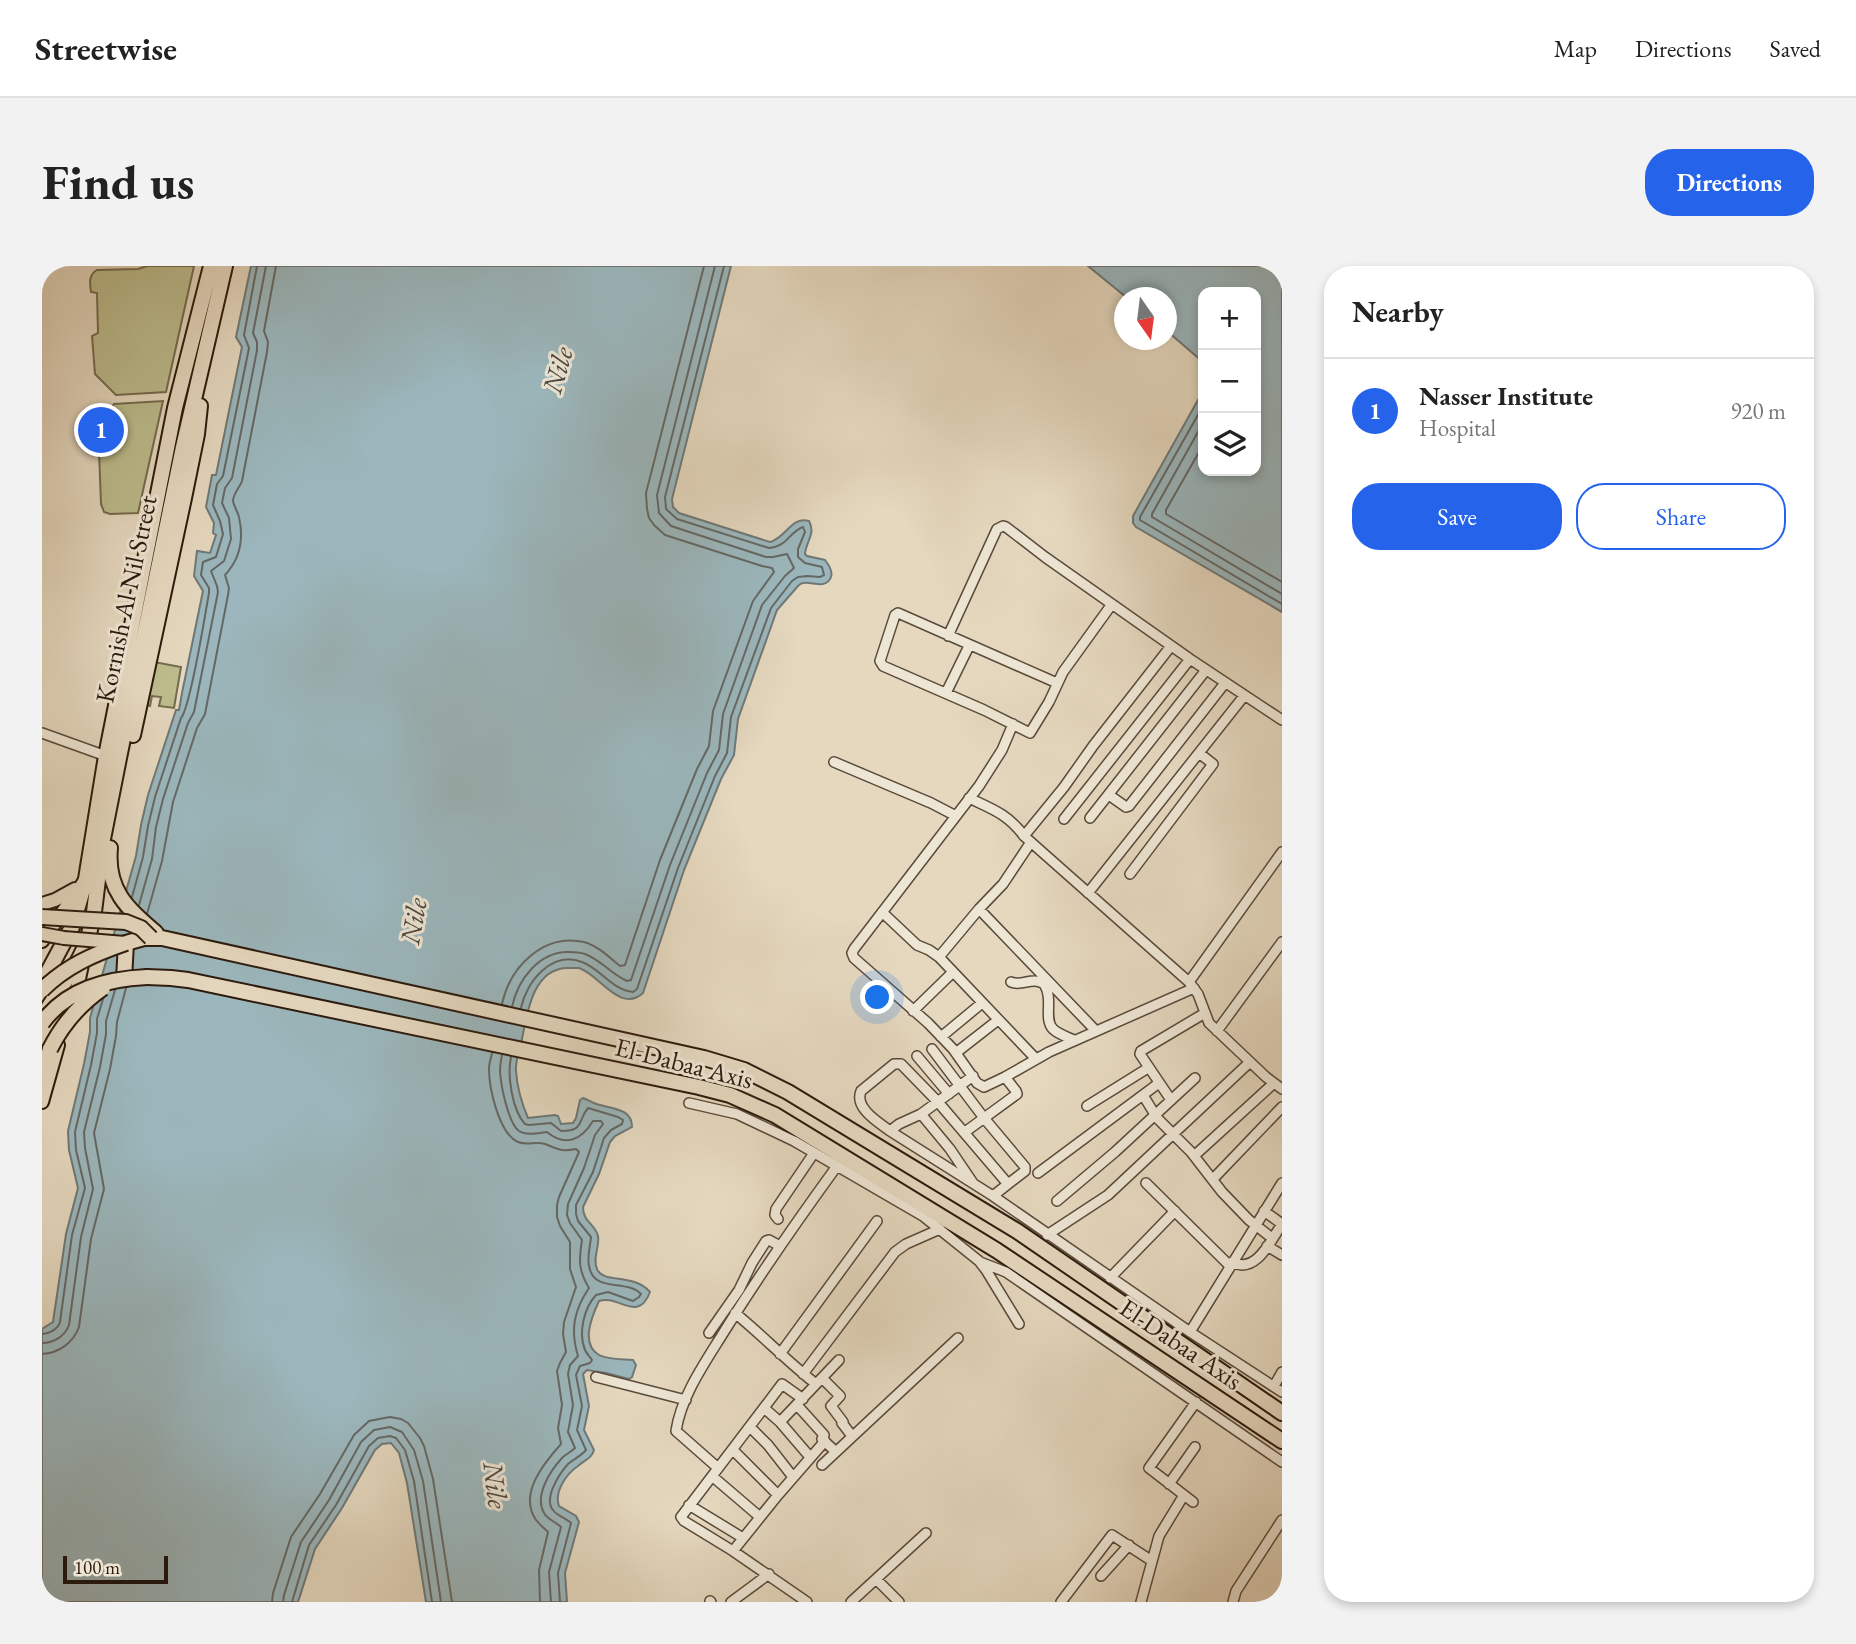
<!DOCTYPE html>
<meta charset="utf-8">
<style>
:root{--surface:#fff;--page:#f2f2f2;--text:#222;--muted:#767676;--line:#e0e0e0;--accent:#2563eb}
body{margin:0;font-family:"EB Garamond",serif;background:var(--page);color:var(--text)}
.controls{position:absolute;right:21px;top:21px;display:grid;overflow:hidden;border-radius:14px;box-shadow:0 4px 10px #0003}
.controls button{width:63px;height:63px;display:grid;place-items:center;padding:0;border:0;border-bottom:2px solid var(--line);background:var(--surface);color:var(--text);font:35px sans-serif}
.compass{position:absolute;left:1072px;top:21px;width:63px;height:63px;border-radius:50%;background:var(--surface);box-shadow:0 4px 10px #0003;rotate:166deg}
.scale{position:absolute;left:21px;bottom:18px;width:105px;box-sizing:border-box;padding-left:7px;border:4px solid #2c1a0d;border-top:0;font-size:19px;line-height:24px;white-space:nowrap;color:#2c1a0d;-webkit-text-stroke:5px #eee6d5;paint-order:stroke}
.you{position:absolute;left:836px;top:732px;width:24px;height:24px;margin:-18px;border:5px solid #fff;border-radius:50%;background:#1a73e8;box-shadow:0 0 0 10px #1a73e833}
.badge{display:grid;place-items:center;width:46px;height:46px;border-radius:50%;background:var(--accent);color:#fff;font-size:23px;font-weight:700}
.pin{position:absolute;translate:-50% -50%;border:4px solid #fff;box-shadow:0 2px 7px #0006}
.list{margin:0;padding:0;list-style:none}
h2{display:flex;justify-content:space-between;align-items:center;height:91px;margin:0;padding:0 28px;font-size:30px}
h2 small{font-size:23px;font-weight:400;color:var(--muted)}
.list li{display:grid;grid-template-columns:46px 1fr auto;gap:21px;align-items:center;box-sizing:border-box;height:105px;padding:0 28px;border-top:2px solid var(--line)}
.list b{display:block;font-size:26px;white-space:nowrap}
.list p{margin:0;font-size:23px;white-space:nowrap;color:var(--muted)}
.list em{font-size:23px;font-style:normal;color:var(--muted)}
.actions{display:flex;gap:14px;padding:21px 28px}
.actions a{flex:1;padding:16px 0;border:2px solid var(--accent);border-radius:28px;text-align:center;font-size:24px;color:var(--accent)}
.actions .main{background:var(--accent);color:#fff}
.icon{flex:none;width:38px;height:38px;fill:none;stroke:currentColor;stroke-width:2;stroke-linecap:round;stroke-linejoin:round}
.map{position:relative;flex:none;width:1240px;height:1336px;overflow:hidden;border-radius:28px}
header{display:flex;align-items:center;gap:42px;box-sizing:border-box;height:98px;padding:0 35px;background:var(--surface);border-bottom:2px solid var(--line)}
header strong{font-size:33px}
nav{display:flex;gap:38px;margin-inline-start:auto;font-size:24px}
.intro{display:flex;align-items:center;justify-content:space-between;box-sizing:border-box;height:168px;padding:0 42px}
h1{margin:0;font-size:49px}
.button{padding:18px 32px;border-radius:28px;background:var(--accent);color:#fff;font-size:24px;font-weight:700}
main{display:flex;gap:42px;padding:0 42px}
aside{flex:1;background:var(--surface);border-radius:28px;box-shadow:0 4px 10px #0003}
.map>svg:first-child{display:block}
.green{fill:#bcbc8d;stroke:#746b4d;stroke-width:2}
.water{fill:#9bb7bd;stroke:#6f7877;stroke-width:2}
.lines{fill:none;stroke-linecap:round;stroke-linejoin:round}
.shore{stroke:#646865;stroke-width:2}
.minor-casing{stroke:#5a4a3a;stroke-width:12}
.major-casing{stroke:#2c1a0d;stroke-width:16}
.highway-casing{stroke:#2c1a0d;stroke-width:18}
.minor{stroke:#eee6d5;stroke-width:9}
.major{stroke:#e5d8bf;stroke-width:12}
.highway{stroke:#e5d8bf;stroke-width:14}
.major-bridge-casing{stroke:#2c1a0d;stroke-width:16;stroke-linecap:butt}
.highway-bridge-casing{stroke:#2c1a0d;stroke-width:18;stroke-linecap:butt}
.major-bridge{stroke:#e5d8bf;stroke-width:12}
.highway-bridge{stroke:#e5d8bf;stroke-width:14}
.labels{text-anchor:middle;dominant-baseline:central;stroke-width:6;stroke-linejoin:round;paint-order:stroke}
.street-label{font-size:26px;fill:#2c1a0d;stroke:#eee6d5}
.water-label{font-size:28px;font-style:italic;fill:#4d4942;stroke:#eee6d5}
</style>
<header>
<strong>Streetwise</strong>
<nav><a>Map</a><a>Directions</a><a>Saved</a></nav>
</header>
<div class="intro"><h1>Find us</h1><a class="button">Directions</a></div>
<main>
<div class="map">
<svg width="1240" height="1336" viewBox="0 0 1240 1336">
<rect width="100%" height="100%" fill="#e5d8bf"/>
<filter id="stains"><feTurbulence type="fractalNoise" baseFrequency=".00286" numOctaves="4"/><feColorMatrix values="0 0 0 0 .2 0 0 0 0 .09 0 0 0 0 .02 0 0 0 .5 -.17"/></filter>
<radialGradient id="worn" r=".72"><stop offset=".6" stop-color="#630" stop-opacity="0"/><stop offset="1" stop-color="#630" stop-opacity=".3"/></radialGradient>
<!-- green -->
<path class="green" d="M 105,0 L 152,0 L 124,126 L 74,129 L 53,108 L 50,70 L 56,67 L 55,27 L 49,26 C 48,18 46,9 55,4 L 96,3 Z
M 121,135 L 96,247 L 68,248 L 62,246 L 59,238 L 56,159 L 72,138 Z
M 112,396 L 139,401 L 132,442 L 117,440 L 119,431 L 110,430 L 108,440 L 104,439 Z"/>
<!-- water -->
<path class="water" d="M 209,0 L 689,0 L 630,233 L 631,241 L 637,247 L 728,276 C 744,272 749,250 767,255 C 774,268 764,275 763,288 L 765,290 L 783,294 C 787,299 791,305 789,311 C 784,324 770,315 761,317 C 759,317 757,319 756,320 L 735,344 L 696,453 L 692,489 L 679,513 L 642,604 L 601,727 C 578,748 557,708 537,702 C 535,702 528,702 526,702 C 491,702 485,747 480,773 C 478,783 473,795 474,805 C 475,820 480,838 486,852 L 513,849 L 516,850 L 519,858 L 531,857 L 534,852 L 538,834 L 541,832 C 547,834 552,838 558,839 C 572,843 590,843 590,861 L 573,870 L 568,876 L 557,908 L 541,941 C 541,956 553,958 556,970 C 558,981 550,992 555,1003 C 561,1018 592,1007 608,1026 C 596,1058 576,1028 557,1035 C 550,1050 538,1078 557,1089 C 566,1094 581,1093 591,1094 L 594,1099 L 590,1111 L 587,1113 L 564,1107 L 545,1104 L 541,1108 L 547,1140 L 542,1164 L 552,1184 C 550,1192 543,1194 536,1200 C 524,1208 512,1226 517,1240 L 534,1250 L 537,1256 L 523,1307 L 525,1336 L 384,1336 L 365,1217 L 357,1187 L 349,1177 L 340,1178 L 333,1184 L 300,1242 L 273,1283 L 256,1336 L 0,1336 L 0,1063 L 11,1056 L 24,968 L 36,922 L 27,884 L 26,865 L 42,798 L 48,766 L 48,752 L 94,590 L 99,559 L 106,529 L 134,444 L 137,444 L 140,427 L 161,325 L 152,310 L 155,285 L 168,287 L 174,269 L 171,267 L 172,257 L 164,241 L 170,209 L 174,209 L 200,81 L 194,71 Z
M 1046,0 L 1240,0 L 1240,346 L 1094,261 L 1091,257 L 1091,250 L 1161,125 L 1161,205 L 1214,205 L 1214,26 L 1161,26 L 1161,96 L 1125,65 L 1125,32 L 1084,31 Z"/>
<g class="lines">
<!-- shore -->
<path class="shore" d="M 1161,140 L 1098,251 L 1098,254 L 1240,338
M 1161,157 L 1110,248 L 1110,251 L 1240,328
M 1161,179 L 1124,244 L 1124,248 L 1240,316
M 90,631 L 101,591 L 106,560 L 113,531 L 139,452 C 149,440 163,348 167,327 L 167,322 L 159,309 L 161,296 L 174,291 L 181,268 L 178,255 L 171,239 L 175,218 L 181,210 L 207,82 L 202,69 L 215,0
M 97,639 L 110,593 L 114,561 L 121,533 L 146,457 L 152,446 L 176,326 L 175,320 L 169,305 L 182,295 L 189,273 L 187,252 L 180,237 L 183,222 L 190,212 L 215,84 L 215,76 L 211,67 L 224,0
M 105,648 L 120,595 L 131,536 L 155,462 L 163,448 L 186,329 L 187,322 L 183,309 C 198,293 202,273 197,251 C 196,246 192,241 191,235 C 191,228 198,221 200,215 L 225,86 L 226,76 L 222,65 L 234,0
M 460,738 C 468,701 501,667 542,676 C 556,680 567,691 578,700 L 583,699 L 618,594 L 655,503 L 667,480 L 671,445 L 711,335 L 732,306 L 730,302 L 720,300 L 623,269 L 612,259 L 607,252 L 605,243 L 604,227 L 662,0
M 470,741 C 476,713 497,686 526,686 C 532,686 537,686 543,688 C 559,694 569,708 585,715 L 589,714 L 628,599 L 665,507 L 677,484 L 681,448 L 720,339 L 743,310 L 752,302 L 745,288 L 731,291 L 724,291 L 629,260 L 617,247 L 615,229 L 673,0
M 479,742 C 484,716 510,684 540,696 C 559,703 570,724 591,726 L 595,723 L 636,602 L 673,510 L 685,487 L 689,451 L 729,342 L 750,315 L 756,311 L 765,310 L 778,311 L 782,309 L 780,301 L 763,297 L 756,291 L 756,283 L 763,266 L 761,261 C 747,266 745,281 727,282 L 635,253 L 624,243 L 623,231 L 682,0
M 450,787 C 449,792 447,797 447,803 C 447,822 457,868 476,876 C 485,880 494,875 503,878 C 516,883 518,886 534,883 L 537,886 L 517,931 L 515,939 L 515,951 L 518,960 L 528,976 L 528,1003 L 534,1021 L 522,1056 L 521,1068 L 524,1086 L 518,1097 L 515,1105 L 520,1139 L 516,1162 L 519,1178 C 502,1197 476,1228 494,1254 C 498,1259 503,1263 506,1266 L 497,1304 L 498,1336
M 460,789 C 459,794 458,800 458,806 C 459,819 466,857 477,865 C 485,870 496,867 505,866 C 524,882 540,873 551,855 L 559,855 L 561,858 L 553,869 L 542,902 L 526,938 L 525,949 L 528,957 L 540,974 C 537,994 536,1004 547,1022 C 532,1044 528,1064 536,1090 L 528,1099 L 526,1108 L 531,1139 L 526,1166 L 533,1182 C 529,1186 524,1188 520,1192 C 508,1205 492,1230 502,1247 C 506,1254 514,1256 519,1261 L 507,1306 L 509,1336
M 469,791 C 465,809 470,844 483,858 L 487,859 L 509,857 L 519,865 C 543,865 535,855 546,842 L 576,851 L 581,854 L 580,858 L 569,864 L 562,872 L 551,906 L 534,939 L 534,948 L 536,955 L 549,971 C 548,981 545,991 547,1000 C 552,1028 584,1012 599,1028 L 597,1031 L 591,1035 L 566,1026 L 554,1029 C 542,1042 536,1067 543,1084 C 545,1088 548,1091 550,1094 L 548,1097 L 538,1100 L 534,1109 L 540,1140 L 535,1164 L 544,1184 C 539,1190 532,1193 526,1198 C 518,1207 501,1232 511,1244 C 515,1250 524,1252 529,1257 L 516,1307 L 518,1336
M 0,1068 C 7,1068 16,1063 18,1056 L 30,969 L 43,922 L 34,884 L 33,866 L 49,799 L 55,767 L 55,753 L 61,733
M 0,1077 C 12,1077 23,1070 27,1059 L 39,971 L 51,923 L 43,882 L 42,866 L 58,801 L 64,768 L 64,755 L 73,724
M 0,1088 C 17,1087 31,1077 37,1061 L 49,973 L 62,923 L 52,867 L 68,803 L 74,770 L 75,756 L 84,722
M 230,1336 L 231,1327 L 249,1271 L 278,1228 L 312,1169 L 327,1155 L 348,1151 L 359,1153 L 366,1157 L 378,1172 L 382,1180 L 391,1213 L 410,1336
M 241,1336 L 242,1329 L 259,1276 L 287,1234 L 319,1176 L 332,1164 L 348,1161 L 360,1166 L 372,1184 L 381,1215 L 399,1336
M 250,1336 L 267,1279 L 294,1239 L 327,1180 L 336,1172 L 348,1170 L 354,1172 L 363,1184 L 372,1215 L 390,1336"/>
<defs>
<path id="minor" d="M 906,370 L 955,263 L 961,260 L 964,261 L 1003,291 L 1148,393 L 1240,454
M 1015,417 L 856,347 L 853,349 L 838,395 L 841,400 L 942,444 L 988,467 L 1007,436 L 1021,406 L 1070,338
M 904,427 L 927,380
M 971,458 L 960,484 L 937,520 L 812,683 L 810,687 L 812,692 L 886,757 L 911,783 L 935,817 L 942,821 L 963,811 L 1007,786 L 1152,722
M 0,467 L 64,490
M 792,496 L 889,537 L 914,550
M 1067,529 L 1084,541 L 1087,540 L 1183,417
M 927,532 C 950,543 966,548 982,570 L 1147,716 L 1156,728 L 1167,757 L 1224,811 L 1240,823
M 1048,552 L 1164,404
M 1022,553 L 1148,393
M 982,570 L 1022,521 L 1051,480 L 1129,380
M 989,576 L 961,618 L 937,643 L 1054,765
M 1088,608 L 1171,498 L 1157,487
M 1046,627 L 1202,430
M 840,646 L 875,679 L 887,684 L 897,691 L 994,793
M 897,691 L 937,643
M 969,716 C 980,721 990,710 1002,718 C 1012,733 1001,753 1011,763 C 1016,768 1025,771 1032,774
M 1147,716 L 1240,586
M 871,745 L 911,706
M 1175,765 L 1240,676
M 899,771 L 940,737
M 890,783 L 942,852 L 983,901 L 983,905 L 966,918
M 915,786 L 956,754
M 875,790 L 907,828
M 1101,829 L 1115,852 L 1149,886 L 1180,926 L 1207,954 L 1230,972
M 1129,834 L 1098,788 L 1099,785 L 1163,747
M 647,837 L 695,848 L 752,875 L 881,950 L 937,995 L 944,1004 L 977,1058
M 1045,840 L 1106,802
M 879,848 L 908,883 L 931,917
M 848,865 L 857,858 L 879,848 L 931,810
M 923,866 L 975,828 L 974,825 L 963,811
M 1152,890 L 1232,817
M 996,907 L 1117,817
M 1171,913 L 1240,841
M 1104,917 L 1188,1000
M 951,930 L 966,918 L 896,836 L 859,798 L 852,798 L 819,825 C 812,842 836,856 848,865 L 951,930 L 1148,1066 L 1240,1126
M 1015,935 L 1073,886 L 1153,812
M 1222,945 L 1240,958
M 736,953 L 733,949 L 734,943 L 772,887
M 1005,969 L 1066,929 L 1208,796
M 1225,980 L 1240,989
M 938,996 L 964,1006 L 1240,1196
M 1190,996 C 1214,1009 1229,974 1240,958
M 1068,1012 L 1133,945
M 693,1047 C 721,1070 746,1096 774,1118
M 1148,1066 L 1240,917
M 667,1067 L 697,1024 L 710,997 L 724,975 L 727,974 L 738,980
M 738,1088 L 835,955
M 761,1108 L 853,986 L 864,978 L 898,963
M 554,1111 L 644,1134
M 780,1112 L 798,1130 L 789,1140 L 801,1156 L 800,1157 L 810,1170
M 1232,1120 L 1240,1106
M 761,1133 L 740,1118 L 639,1251 L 642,1255 L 691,1285 L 765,1336
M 755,1139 L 782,1169 L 780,1173 L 794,1186
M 722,1142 L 738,1156 L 768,1191
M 738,1156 L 797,1094
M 708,1161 L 726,1179 L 751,1211
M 691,1184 L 736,1229
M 780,1199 L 916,1072
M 676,1202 L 634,1165 C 639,1131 662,1098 680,1069 C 716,1011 755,955 795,900
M 670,1210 L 718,1251
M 1127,1218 L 1153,1181
M 1151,1236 L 1107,1202 L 1154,1136
M 647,1239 L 701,1272
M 691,1285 L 736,1229 L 783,1175
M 1059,1310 L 1087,1279
M 834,1313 L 857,1336
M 668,1335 L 669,1336
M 689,1336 L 727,1308
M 809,1336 L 884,1267
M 1019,1336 L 1070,1269 L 1110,1295
M 1099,1336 L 1117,1270 L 1142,1229
M 1191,1336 L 1194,1325 L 1240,1254"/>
<path id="major" d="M 0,638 L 13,634 L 33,623
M 0,675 L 42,616
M 33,732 L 42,689
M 0,836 L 16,779"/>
<path id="highway" d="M 91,469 L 142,232 L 155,168 L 158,140
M 68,582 C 64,624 85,642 114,667
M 105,711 L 129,712 L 146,714 L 657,821 L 688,829 L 733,849 L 954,984 L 1240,1175
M 82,713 L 84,677 L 102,672 L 120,672 L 662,792 L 702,804 L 746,826 L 975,965 L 1240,1147
M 0,717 L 30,661 L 44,613 L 64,490 L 133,142 L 169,0
M 1,750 L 36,695 L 45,677 L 52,646 L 61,573 L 77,492 L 141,181 L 183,0
M 0,809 L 8,783"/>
</defs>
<!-- minor casing -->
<use href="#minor" class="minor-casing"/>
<!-- major casing -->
<use href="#major" class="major-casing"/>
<!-- highway casing -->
<use href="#highway" class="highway-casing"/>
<!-- minor -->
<use href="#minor" class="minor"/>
<!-- major -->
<use href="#major" class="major"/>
<!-- highway -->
<use href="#highway" class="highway"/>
<defs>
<path id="major-bridge" d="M 0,668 L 22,672 L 83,677"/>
<path id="highway-bridge" d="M 0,651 L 84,656 L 99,662 L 109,672
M 0,724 C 24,700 52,688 84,677
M 0,757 C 25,723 64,713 105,711
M 8,783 C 21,757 38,738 61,722"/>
</defs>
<!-- major-bridge casing -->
<use href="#major-bridge" class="major-bridge-casing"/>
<!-- highway-bridge casing -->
<use href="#highway-bridge" class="highway-bridge-casing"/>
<!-- major-bridge -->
<use href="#major-bridge" class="major-bridge"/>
<!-- highway-bridge -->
<use href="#highway-bridge" class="highway-bridge"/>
</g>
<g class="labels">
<!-- street labels -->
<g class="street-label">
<text transform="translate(84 333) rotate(-78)">Kornish Al Nil Street</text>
<text transform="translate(642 797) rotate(14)">El-Dabaa Axis</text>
<text transform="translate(1139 1078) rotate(34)">El-Dabaa Axis</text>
</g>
<!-- water labels -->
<g class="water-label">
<text transform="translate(515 104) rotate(-74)">Nile</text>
<text transform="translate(371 655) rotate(-80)">Nile</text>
<text transform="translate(454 1219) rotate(83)">Nile</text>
</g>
</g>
<rect width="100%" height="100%" filter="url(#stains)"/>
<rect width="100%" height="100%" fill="url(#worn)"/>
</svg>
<div class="controls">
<button>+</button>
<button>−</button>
<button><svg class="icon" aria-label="layers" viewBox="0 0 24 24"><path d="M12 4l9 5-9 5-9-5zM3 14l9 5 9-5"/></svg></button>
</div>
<svg class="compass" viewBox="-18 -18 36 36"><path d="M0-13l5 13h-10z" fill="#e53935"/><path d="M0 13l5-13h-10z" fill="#767676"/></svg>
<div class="scale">100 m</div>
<div class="you"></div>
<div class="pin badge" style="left:59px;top:164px">1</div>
</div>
<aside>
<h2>Nearby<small></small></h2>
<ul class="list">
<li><span class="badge">1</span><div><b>Nasser Institute</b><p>Hospital</p></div><em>920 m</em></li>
</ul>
<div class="actions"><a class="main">Save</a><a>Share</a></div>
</aside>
</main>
